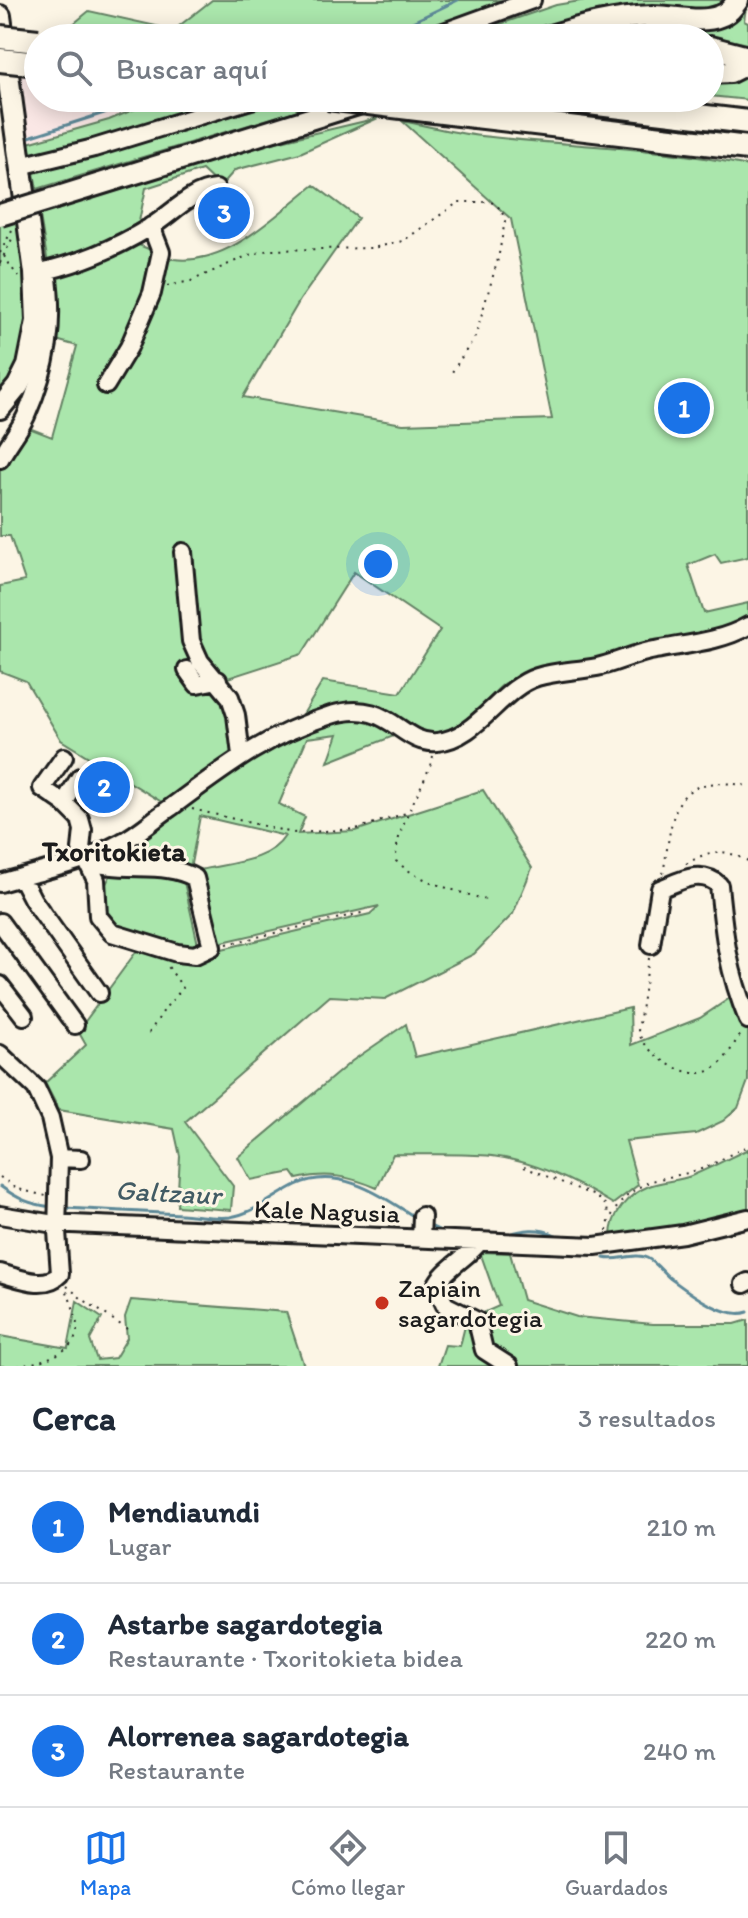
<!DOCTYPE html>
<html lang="es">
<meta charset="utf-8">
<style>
:root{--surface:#fff;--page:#f6f6f7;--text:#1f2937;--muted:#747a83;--line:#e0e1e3;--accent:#1a73e8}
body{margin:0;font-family:Itim,sans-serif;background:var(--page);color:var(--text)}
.you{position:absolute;left:378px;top:564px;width:28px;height:28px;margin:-20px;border:6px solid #fff;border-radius:50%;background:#1a73e8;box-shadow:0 0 0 12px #1a73e833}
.badge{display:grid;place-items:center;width:52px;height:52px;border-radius:50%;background:var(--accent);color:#fff;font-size:26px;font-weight:700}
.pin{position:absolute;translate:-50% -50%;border:4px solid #fff;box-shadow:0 2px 8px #0006}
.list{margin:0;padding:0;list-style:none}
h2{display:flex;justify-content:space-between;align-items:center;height:104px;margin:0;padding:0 32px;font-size:34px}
h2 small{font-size:26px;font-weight:400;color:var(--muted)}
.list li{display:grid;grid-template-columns:52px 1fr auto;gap:24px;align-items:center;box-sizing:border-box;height:112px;padding:0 32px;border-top:2px solid var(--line)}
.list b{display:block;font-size:30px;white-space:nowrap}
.list p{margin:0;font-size:26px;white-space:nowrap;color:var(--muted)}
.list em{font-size:26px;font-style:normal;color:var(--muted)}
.icon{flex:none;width:44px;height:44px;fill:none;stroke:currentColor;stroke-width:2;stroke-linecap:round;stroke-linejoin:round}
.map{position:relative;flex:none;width:748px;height:1366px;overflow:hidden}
.search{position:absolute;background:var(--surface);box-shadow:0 4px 20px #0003;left:24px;right:24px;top:24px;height:88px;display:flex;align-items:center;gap:20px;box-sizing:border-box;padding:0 28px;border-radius:44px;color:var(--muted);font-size:30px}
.sheet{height:440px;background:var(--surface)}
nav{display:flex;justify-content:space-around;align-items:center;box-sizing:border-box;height:112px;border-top:2px solid var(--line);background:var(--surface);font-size:22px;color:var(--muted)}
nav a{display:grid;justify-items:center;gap:4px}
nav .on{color:var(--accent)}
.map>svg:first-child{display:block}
.built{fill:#fae7e5}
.green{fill:#aae6ac;stroke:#638164;stroke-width:2}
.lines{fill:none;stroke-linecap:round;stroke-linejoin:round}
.stream{stroke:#5d8998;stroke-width:3}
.minor-casing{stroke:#1c1c1c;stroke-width:22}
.major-casing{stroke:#1c1c1c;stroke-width:26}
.highway-casing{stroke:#1c1c1c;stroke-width:28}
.path{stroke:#1c1c1c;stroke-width:2;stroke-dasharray:2 6;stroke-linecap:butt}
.minor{stroke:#fcf5e5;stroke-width:16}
.major{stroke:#fcf5e5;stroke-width:20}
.highway{stroke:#fcf5e5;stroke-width:22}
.major-bridge-casing{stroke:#1c1c1c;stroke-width:26;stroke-linecap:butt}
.highway-bridge-casing{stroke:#1c1c1c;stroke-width:28;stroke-linecap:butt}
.major-bridge{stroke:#fcf5e5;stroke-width:20}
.highway-bridge{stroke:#fcf5e5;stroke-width:22}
.poi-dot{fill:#c8321e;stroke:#fcf5e5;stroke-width:3}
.labels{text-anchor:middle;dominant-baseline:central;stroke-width:6;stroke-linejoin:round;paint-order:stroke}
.street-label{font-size:26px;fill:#1c1c1c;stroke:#fcf5e5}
.poi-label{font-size:26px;fill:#1c1c1c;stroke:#fcf5e5;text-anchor:start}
.neighbourhood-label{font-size:28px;font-weight:bold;fill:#1c1c1c;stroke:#fcf5e5}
.water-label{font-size:28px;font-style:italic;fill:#425b64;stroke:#fcf5e5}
</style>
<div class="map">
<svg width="748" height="1366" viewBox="0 0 748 1366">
<rect width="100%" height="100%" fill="#fcf5e5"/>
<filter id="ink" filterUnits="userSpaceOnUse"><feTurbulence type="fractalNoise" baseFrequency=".0125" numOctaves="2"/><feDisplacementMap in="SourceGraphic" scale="16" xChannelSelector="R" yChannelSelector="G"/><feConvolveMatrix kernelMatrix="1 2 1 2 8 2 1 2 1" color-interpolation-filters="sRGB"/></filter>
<g filter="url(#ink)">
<!-- built -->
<path class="built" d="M 20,75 L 38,77 L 38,98 L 142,98 L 141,107 L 109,120 L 28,143 Z"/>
<!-- green -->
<path class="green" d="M 212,0 L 504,0 L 407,38 L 134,38 L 66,30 L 89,11 L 174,30 Z
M 586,0 L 747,0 L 744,21 L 748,23 L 748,44 L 680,29 L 635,25 L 538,38 L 459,38 L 556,5 Z
M 748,72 L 748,100 L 710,96 L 710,83 L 725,84 Z
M 142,98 L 241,99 L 41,155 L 31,153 L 28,143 L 109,120 L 140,107 Z
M 271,105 L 305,108 L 37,189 L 34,173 L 41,169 Z
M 378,118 L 300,153 L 235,170 L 220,187 L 202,170 L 146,188 L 137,231 L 90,252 L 48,264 L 39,210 L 230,153 Z
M 402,121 C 428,126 454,133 481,136 C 570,146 660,147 748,166 L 748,557 L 721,563 L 715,554 L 688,565 L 704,613 L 748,603 L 748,621 C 717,640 677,641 642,650 C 626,654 611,661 595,664 C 568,669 538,670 511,680 C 487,690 471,736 435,738 C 423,739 412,729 402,723 C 363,696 340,705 299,721 L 323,681 L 400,693 L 440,630 L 354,572 L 302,654 L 228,678 C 207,663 197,648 192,623 L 183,627 C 190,660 205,666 222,692 C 234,710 234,733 237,754 L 165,804 L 61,740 L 26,681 L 0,671 L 0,586 L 25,581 L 10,536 L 0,536 L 0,464 L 24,426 L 52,437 L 77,346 L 56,340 L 53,276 L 139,245 C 150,249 163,257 174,259 C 228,266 275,215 314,185 L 358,218 L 300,300 L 243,397 L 403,424 L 552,419 L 511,219 Z
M 21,218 C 27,263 40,334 15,373 C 11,380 5,387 0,393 L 0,225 Z
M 353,712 L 399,734 L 328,762 L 338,734 L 307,738 L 279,804 L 305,817 L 298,834 L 355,831 L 483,790 L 532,868 L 513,914 L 474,954 L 385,999 L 330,996 L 185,1122 L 233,1186 L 231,1210 L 177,1206 L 180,1156 L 174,1129 L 59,1110 L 45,1083 L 86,1045 L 78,1031 L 141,945 L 202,959 L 222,949 L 370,914 L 379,906 L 218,943 L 200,870 C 228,863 269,862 285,836 L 200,816 L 190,869 L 120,861 L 127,851 L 125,844 L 258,748 Z
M 115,869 L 182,873 L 199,949 L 188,951 L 116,929 C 101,904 97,893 115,869 Z
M 733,996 L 748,1031 L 748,1081 L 738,1108 L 723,1121 L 696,1134 L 626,1141 L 638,1185 L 613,1204 C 577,1182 534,1161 492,1156 C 460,1153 426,1155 393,1154 L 377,1188 C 349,1176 327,1172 297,1179 L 292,1172 L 251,1180 L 238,1157 L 352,1061 L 406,1024 L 415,1057 L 630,1008 L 631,1045 L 700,1018 Z
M 748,1149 L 748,1210 L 696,1224 L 611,1237 C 611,1214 627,1195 649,1186 C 662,1181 678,1181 691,1176 C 711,1168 729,1158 748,1149 Z
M 480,1252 L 510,1253 L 523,1300 L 577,1317 L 653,1324 L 735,1324 L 748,1320 L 748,1366 L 517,1366 C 486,1349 489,1346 483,1313 L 499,1306 Z
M 131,1300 L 286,1312 L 304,1366 L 0,1366 L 0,1336 L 68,1348 L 77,1301 L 102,1318 L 90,1340 L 97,1360 L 115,1358 L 127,1338 L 125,1317 Z
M 467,1318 L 502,1366 L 438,1366 L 445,1345 L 460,1346 Z"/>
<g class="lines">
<!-- stream -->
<path class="stream" d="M 357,38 L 406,25 L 458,0
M 26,138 L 151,98
M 0,1186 C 18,1199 31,1205 53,1207
M 65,1208 C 103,1210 142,1212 181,1214 C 196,1215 215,1219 230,1217 C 255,1213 274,1196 296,1185 C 339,1165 380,1195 415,1217
M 428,1225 L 443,1232
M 506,1235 C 524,1229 538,1227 556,1235
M 604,1258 C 618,1262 634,1252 647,1258 C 656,1262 663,1273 671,1279 C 690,1293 725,1320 748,1312"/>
<defs>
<path id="minor" d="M 427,38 L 532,0
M 20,166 L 94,148 L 257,98
M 35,273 C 76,265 116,248 152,226 C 173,213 191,191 216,189
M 106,385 L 129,347 L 152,293 L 161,252 L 151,226
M 0,459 C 8,444 19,431 26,416 C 48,366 55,325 47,271
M 183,552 L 191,641 L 200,661 L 230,697 L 236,715 L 241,755
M 187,670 L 197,684 L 218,680
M 64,757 L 42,788 L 64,803
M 80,777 L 64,803 L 80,819 L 83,830 L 81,849 L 96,880 L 98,916 L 112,933 L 177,953 L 195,955 L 212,947 L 195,878 C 162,859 119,875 85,859
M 21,877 L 33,900 L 99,993
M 0,883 C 40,871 83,863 120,843 C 138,834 154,819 170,808 C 223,769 266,735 331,715 C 390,697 399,745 437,742 C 478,738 500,689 537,677 C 556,671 577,671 597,667 C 616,663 635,653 655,650 C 686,644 720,642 748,626
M 0,922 L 75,1025
M 651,945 L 660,889 C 680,881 701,868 719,885 C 724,936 728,971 748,1020
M 0,985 L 24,1016
M 0,1054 L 36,1088 L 50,1118 L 59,1158 L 57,1231 L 60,1274 C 45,1290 19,1278 0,1273
M 59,1158 L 81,1159
M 0,1215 L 48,1223 L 595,1246 L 683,1234 L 748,1218
M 421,1239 L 422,1216
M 480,1241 C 469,1257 442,1270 436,1286 L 445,1305 L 477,1321 L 484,1350 L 509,1366
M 744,1284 L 748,1282"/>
<path id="major" d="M 0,16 L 35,273 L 37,321 L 28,366 L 18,386 L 0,408
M 544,38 C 579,27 615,17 653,16 C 674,16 701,24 720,16 C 729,13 733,7 738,0
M 600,38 L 652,38
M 710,47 L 748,57
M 710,73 L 730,72 L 738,68
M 55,198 L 361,103"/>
<path id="highway" d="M 547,98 L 748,122
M 475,116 L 748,148"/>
</defs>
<!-- minor casing -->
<use href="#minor" class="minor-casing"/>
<!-- major casing -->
<use href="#major" class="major-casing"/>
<!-- highway casing -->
<use href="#highway" class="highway-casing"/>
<!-- path -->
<path class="path" d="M 0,253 L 13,228
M 4,256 L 18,277
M 0,263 L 13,237
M 167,286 L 191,281 L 249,255 L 269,250 L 373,248 L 403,241 L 459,202 L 491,202 L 501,209 L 505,221 L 498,259 L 475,337 L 450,375
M 433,756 C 424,790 395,824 396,861 C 419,882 457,891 486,900
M 192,809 L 293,833 L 356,829 L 409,812
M 686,864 C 712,849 721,848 748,861
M 663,874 C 674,812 669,772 748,786
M 227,944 L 366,912
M 649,958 L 638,1031 C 645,1054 685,1081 709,1071 C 726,1064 731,1046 742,1033
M 149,1033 L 166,1007 L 183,988 L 167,965 L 168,963
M 524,1167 L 595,1196 L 607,1206 L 608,1216
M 0,1177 L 18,1189 L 46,1196
M 607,1231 C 609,1211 629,1190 649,1182 C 667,1176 686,1175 704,1168 C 719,1162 732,1152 748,1146
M 67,1286 L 81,1298 L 127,1329
M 18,1366 C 36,1363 75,1354 77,1331 C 78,1315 70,1301 65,1286"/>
<!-- minor -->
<use href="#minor" class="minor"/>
<!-- major -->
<use href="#major" class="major"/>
<!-- highway -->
<use href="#highway" class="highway"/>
<defs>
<path id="major-bridge" d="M 0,215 L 55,198"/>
<path id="highway-bridge" d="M 0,37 L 38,41
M 0,60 L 38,64
M 328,98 L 475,116"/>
</defs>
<!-- major-bridge casing -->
<use href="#major-bridge" class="major-bridge-casing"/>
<!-- highway-bridge casing -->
<use href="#highway-bridge" class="highway-bridge-casing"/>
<!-- major-bridge -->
<use href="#major-bridge" class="major-bridge"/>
<!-- highway-bridge -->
<use href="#highway-bridge" class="highway-bridge"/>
</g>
</g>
<!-- markers -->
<circle class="poi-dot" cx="382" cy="1303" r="8"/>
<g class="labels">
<!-- street labels -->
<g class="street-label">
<text transform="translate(327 1211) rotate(2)">Kale Nagusia</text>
</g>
<!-- poi labels -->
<g class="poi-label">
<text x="398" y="1288">Zapiain<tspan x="398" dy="30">sagardotegia</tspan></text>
</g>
<!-- neighbourhood labels -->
<g class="neighbourhood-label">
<text x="114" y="851">Txoritokieta</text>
</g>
<!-- water labels -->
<g class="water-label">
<text transform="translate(168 1192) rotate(3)">Galtzaur</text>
</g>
</g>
</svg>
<div class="you"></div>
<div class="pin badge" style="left:684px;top:408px">1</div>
<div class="pin badge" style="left:104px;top:787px">2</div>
<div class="pin badge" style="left:224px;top:213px">3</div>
<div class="search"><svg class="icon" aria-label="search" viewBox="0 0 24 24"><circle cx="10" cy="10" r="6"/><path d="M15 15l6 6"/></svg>Buscar aquí</div>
</div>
<section class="sheet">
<h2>Cerca<small>3 resultados</small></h2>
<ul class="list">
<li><span class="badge">1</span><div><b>Mendiaundi</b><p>Lugar</p></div><em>210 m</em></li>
<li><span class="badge">2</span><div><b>Astarbe sagardotegia</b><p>Restaurante · Txoritokieta bidea</p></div><em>220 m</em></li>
<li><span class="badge">3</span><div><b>Alorrenea sagardotegia</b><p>Restaurante</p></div><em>240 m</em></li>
</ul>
</section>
<nav>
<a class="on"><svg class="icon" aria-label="map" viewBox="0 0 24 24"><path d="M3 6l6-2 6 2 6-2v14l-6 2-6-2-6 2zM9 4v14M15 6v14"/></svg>Mapa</a>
<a><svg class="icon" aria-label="directions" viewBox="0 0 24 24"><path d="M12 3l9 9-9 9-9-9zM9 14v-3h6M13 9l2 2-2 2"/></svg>Cómo llegar</a>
<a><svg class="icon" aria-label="saved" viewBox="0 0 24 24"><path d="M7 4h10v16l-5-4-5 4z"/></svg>Guardados</a>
</nav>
